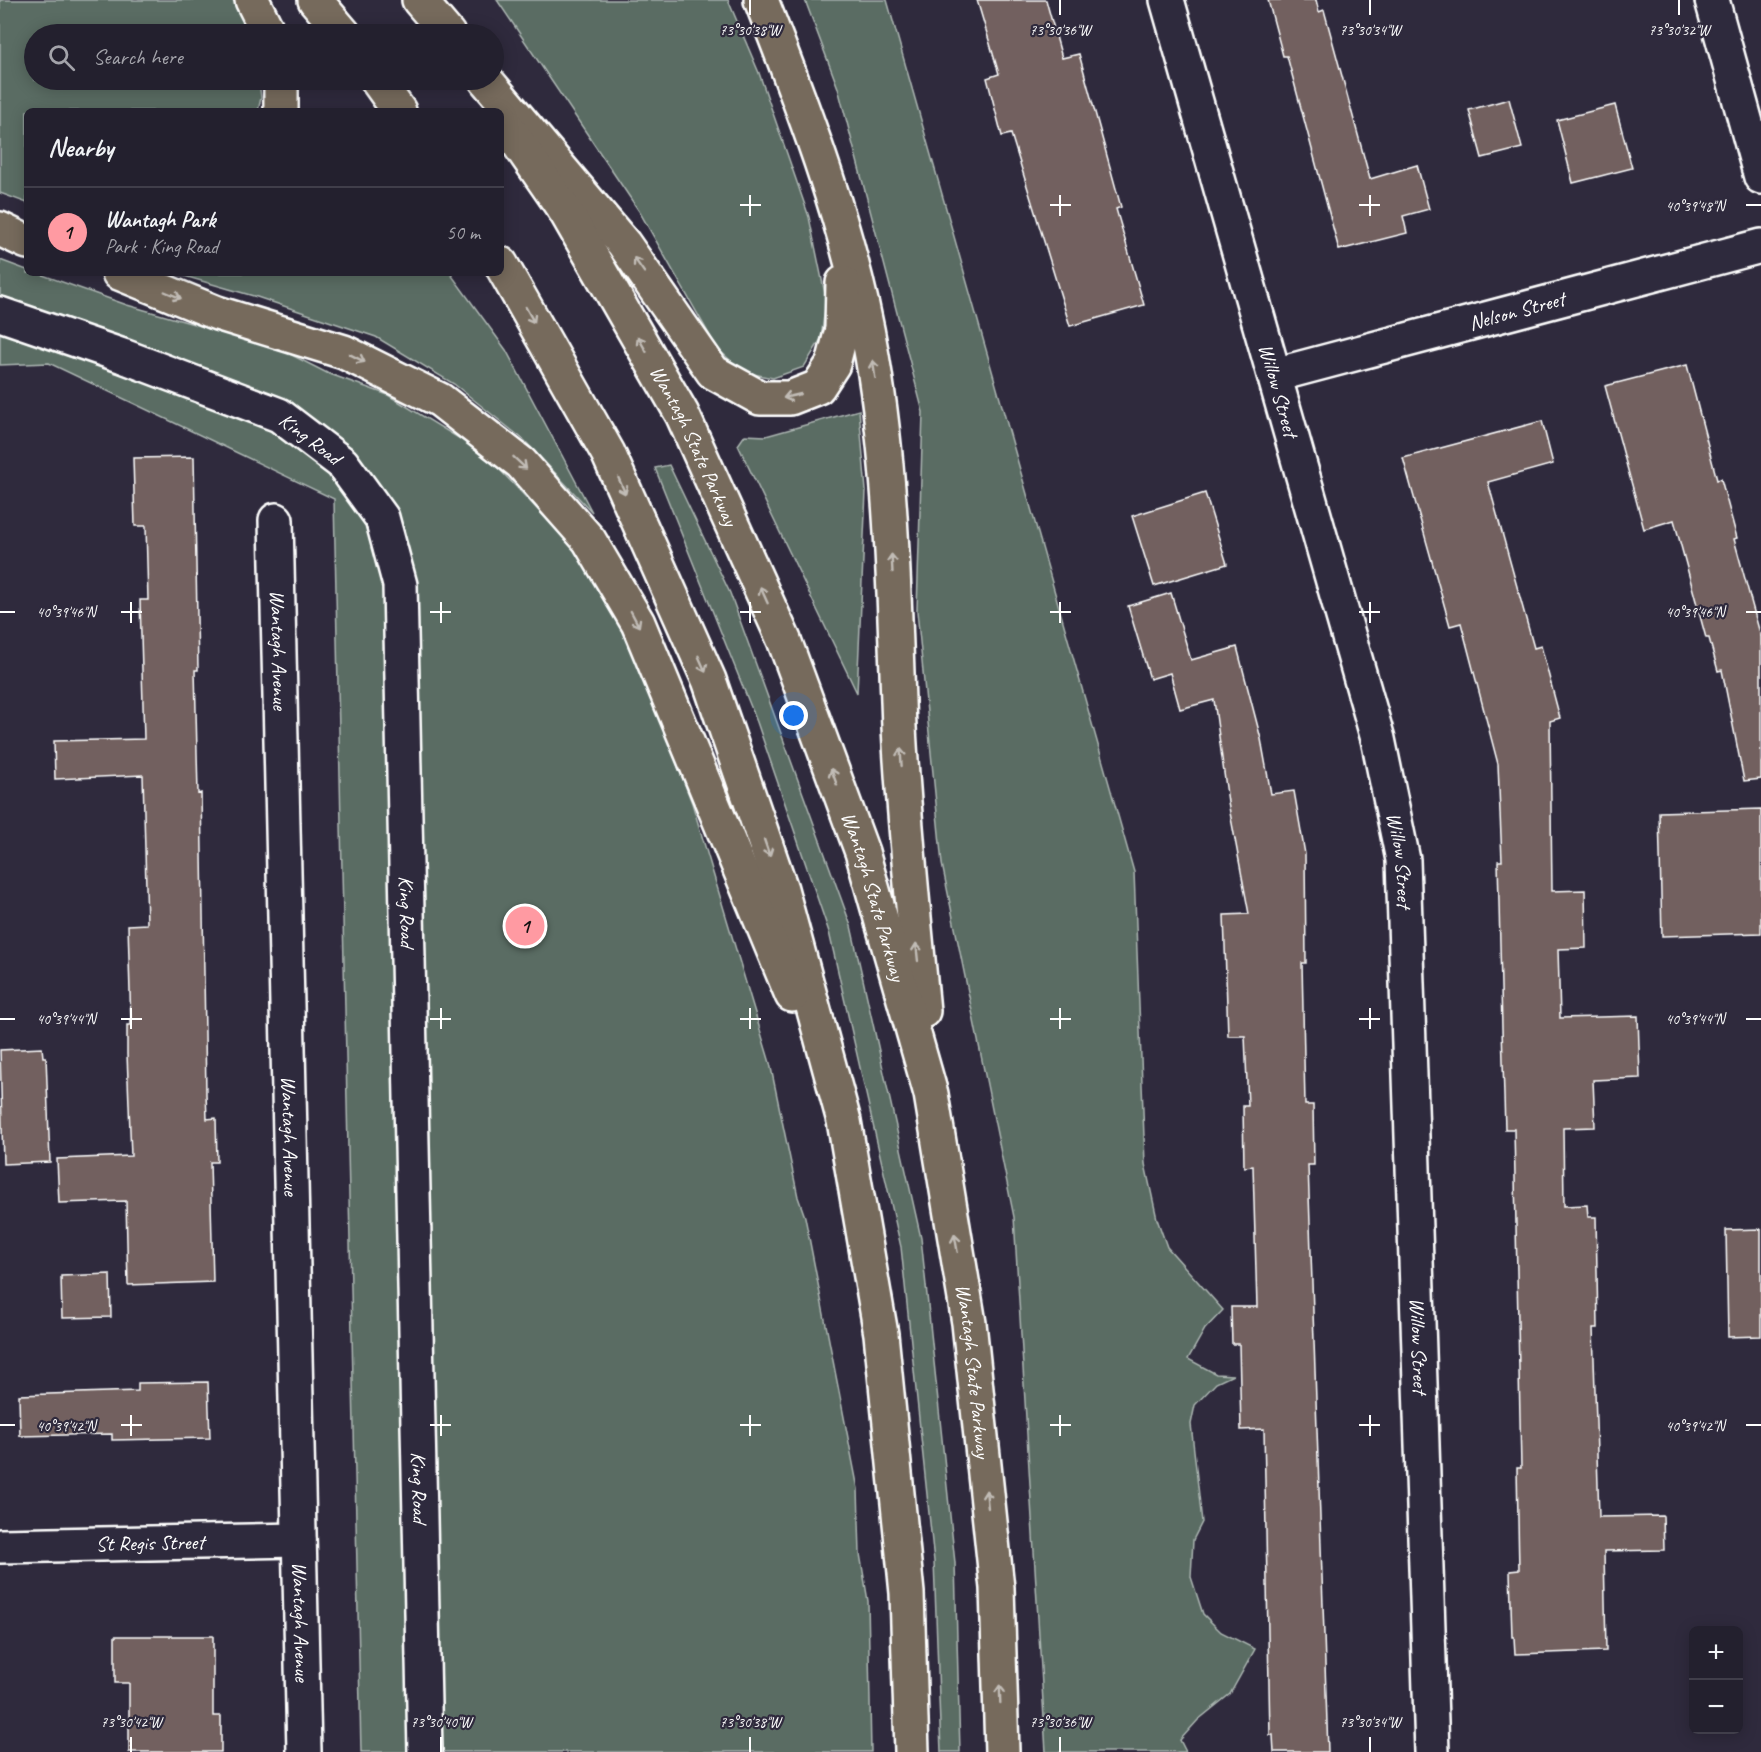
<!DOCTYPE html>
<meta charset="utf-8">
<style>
:root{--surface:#23202e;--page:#2f2d3a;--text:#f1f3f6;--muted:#a3a3aa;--line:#403e4a;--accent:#ff9aa2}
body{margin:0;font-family:Caveat,sans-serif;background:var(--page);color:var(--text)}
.controls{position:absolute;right:18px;bottom:18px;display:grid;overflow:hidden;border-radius:9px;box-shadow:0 3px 15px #0003}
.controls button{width:54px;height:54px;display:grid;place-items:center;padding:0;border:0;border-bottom:2px solid var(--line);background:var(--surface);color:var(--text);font:30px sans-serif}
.you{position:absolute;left:794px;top:716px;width:21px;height:21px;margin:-15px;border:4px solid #fff;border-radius:50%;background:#1a73e8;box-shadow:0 0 0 9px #1a73e833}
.badge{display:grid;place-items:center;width:39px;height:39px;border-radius:50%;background:var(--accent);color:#111;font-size:20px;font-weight:700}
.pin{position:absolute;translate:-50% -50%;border:3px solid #fff;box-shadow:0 2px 6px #0006}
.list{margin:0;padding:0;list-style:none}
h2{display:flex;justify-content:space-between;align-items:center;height:78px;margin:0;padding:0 24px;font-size:26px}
h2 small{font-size:20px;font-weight:400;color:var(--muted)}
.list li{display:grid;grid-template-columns:39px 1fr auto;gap:18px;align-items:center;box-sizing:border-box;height:90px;padding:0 24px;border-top:2px solid var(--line)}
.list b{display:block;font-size:22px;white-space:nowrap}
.list p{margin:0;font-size:20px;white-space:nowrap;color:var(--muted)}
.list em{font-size:20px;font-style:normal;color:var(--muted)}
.icon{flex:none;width:33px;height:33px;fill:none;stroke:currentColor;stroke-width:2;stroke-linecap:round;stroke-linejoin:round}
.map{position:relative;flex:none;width:1761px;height:1752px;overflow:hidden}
.search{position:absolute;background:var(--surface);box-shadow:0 3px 15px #0003;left:24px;top:24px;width:480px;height:66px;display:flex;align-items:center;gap:15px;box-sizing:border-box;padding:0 21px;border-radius:33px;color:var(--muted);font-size:22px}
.panel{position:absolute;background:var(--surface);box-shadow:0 3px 15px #0003;left:24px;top:108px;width:480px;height:168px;border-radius:9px}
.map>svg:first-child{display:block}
.green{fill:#5a6c64;stroke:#acb6b2;stroke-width:1.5}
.building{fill:#72615f;stroke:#fff;stroke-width:1.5}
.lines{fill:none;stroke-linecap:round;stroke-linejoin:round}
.minor-casing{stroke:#fff;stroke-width:38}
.tertiary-casing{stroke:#fff;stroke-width:38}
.motorway-casing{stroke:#fff;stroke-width:38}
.minor{stroke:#2f2a3d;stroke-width:33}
.tertiary{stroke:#2f2a3d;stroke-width:33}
.motorway{stroke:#766a5c;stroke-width:33}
.oneway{stroke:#c1bcb6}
.ticks{fill:none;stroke:#fff;stroke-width:2}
.labels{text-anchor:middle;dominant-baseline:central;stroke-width:4.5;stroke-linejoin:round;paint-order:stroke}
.street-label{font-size:21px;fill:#fff;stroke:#2f2a3d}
.ticks-label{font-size:15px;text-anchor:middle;fill:#fff;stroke:#2f2a3d;stroke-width:4.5;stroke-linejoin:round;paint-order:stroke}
</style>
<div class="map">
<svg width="1761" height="1752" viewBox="0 0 1761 1752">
<rect width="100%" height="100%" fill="#2f2a3d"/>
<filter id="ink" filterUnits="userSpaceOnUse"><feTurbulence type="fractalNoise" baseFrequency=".0167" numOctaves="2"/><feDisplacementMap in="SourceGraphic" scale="12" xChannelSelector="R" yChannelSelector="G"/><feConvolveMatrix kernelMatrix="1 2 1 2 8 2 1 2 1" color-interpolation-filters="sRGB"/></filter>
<g filter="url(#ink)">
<!-- green -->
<path class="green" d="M 0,0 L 237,0 L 251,34 L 34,34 L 34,80 L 259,80 L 261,98 L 258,111 L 27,111 L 27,203 L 0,193 Z
M 497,0 L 728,0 L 759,73 L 809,217 L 826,299 L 821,339 L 804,367 L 773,378 L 743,372 L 717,348 L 639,211 Z
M 805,0 L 887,0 L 1134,872 L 1145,1164 L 1157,1219 L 1167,1247 L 1223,1310 L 1205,1329 L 1188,1359 L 1216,1374 L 1233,1375 L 1216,1383 L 1195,1405 L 1191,1424 L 1202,1522 L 1193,1540 L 1191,1577 L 1203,1614 L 1221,1632 L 1255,1649 L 1230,1694 L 1198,1720 L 1180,1740 L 1186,1752 L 1046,1752 L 1014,1217 L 942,864 L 917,611 L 923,412 L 838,88 Z
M 0,260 L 27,270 L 27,273 L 37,273 L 127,305 L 278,348 L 327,373 L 388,395 L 485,454 L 591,566 L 638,663 L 692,803 L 770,1063 L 798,1197 L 805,1217 L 858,1489 L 860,1554 L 868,1601 L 871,1752 L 361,1752 L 334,499 L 49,363 L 0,365 Z
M 174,273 L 450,273 L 506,350 L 592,512 L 524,440 L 454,384 L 376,337 L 257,297 Z
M 859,410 L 866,491 L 857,693 L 738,445 L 745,435 L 766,436 Z
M 669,465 L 730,593 L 851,926 L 921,1238 L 955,1563 L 960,1752 L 941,1752 L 934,1561 L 901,1247 L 829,932 L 757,722 L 655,468 Z"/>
<!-- building -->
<path class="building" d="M 977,0 L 1046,0 L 1062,58 L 1079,54 L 1121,207 L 1116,209 L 1144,305 L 1070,326 L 1011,134 L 1002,136 L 987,78 L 999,74 Z
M 1268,0 L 1316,0 L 1319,12 L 1324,10 L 1370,179 L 1417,165 L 1429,209 L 1403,216 L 1407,233 L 1339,250 L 1287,56 L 1283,56 Z
M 1509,99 L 1522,148 L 1482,158 L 1469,110 Z
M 1615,105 L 1632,168 L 1573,183 L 1557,120 Z
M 1687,365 L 1717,480 L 1721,479 L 1737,538 L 1734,539 L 1761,637 L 1761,779 L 1744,781 L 1722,670 L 1718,671 L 1709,638 L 1706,638 L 1674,520 L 1644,529 L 1605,386 Z
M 1542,421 L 1553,464 L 1488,482 L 1534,648 L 1541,646 L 1560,718 L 1550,721 L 1552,891 L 1585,890 L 1586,948 L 1558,949 L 1560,1018 L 1638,1016 L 1640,1078 L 1593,1080 L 1595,1127 L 1563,1128 L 1564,1206 L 1587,1205 L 1588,1217 L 1596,1217 L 1598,1328 L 1593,1328 L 1599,1517 L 1663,1516 L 1664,1550 L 1604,1551 L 1606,1651 L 1515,1654 L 1514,1637 L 1512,1637 L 1510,1571 L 1519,1570 L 1517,1468 L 1521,1468 L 1519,1369 L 1514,1129 L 1505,1129 L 1502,1028 L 1498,861 L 1502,861 L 1498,764 L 1461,623 L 1450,626 L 1403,458 Z
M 194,457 L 198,670 L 195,670 L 198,794 L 201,793 L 206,1094 L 207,1119 L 216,1118 L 217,1162 L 210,1162 L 213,1282 L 128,1285 L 126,1201 L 59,1203 L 57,1159 L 131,1156 L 127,1054 L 127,1025 L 131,1025 L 128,925 L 147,924 L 143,775 L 55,779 L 54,741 L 144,739 L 140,600 L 148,600 L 146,526 L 135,526 L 133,458 Z
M 1205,493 L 1227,564 L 1154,586 L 1132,516 Z
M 1171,593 L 1191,660 L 1237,647 L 1261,739 L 1271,794 L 1294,791 L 1305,854 L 1306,963 L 1302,963 L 1305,1105 L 1313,1105 L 1314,1165 L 1308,1165 L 1328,1752 L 1274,1752 L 1273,1735 L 1270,1735 L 1264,1429 L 1241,1430 L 1239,1344 L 1232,1344 L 1231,1307 L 1257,1307 L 1253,1166 L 1244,1167 L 1243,1106 L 1248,1106 L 1245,1036 L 1228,1036 L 1224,915 L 1249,914 L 1228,802 L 1214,700 L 1180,709 L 1170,673 L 1150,679 L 1128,606 Z
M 1761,809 L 1761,933 L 1662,936 L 1659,812 Z
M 42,1048 L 43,1057 L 46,1057 L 50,1162 L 3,1164 L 0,1050 Z
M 1761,1229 L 1761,1336 L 1728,1337 L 1726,1230 Z
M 110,1274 L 111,1317 L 62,1318 L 61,1276 Z
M 208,1382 L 210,1438 L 112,1440 L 112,1434 L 20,1436 L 19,1395 L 138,1391 L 138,1383 Z
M 115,1636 L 213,1636 L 213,1716 L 221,1716 L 221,1752 L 129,1752 L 129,1683 L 115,1683 Z"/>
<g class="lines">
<defs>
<g id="minor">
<path id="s1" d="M 1167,0 L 1378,739 L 1403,860 L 1432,1752"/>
<path d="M 1712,0 L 1761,177"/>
<path id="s2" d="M 1275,375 L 1761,246"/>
<path id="s3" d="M 276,520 L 304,1752"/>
<path id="s4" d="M 0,1546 L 299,1540"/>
</g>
<g id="tertiary">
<path id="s5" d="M 0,314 L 123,356 L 279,415 L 342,463 L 382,518 L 400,585 L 425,1752"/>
</g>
<g id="motorway">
<path d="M 252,0 L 269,34"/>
<path d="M 315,0 L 344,34"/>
<path d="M 419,0 L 448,34"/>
<path d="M 761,0 C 806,115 851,233 872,356 C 893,478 894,603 899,727 C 904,822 914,917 923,1011"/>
<path d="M 281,80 L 281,111"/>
<path d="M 377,80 L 399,111"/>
<path d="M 486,80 L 624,244 L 713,372 L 760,398 L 790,398 L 818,387 L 833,364 L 842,329 L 843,283"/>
<path id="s6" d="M 501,118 L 566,212 L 682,414 L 784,640 L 862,852 L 931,1094 L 969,1323 L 997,1588 L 1002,1752"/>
<path d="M 0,229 L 27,242"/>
<path d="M 501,264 L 608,453 L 709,680 L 781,889 L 844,1121 L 881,1334 L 907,1593 L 912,1752"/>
<path d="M 119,273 L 217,313 L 344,352 L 440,400 L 521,463 L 589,540 L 638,623 L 792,995"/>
</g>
</defs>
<!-- minor casing -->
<use href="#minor" class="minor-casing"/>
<!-- tertiary casing -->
<use href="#tertiary" class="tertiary-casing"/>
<!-- motorway casing -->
<use href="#motorway" class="motorway-casing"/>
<!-- minor -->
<use href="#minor" class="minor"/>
<!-- tertiary -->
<use href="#tertiary" class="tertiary"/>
<!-- motorway -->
<use href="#motorway" class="motorway"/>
</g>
<!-- one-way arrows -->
<defs><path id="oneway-shaft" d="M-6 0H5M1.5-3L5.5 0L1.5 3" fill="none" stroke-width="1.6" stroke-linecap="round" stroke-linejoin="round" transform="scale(1.5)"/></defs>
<g class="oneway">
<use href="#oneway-shaft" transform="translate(639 265) rotate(-125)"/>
<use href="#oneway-shaft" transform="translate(173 295) rotate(23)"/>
<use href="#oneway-shaft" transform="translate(530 315) rotate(61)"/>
<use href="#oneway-shaft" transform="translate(642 344) rotate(-120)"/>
<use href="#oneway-shaft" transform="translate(357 358) rotate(27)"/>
<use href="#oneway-shaft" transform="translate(874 369) rotate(-98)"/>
<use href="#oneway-shaft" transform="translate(792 396) rotate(167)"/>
<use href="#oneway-shaft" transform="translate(520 463) rotate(43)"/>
<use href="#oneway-shaft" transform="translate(622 486) rotate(66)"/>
<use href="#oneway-shaft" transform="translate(892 563) rotate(-93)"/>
<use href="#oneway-shaft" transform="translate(764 595) rotate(-114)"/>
<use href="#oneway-shaft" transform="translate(635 619) rotate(62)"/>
<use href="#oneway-shaft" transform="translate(702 664) rotate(66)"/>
<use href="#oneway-shaft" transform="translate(901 757) rotate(-94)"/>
<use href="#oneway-shaft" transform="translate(834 777) rotate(-110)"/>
<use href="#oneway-shaft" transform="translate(767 848) rotate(71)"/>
<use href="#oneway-shaft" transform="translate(917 952) rotate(-96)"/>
<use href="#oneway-shaft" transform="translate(956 1243) rotate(-100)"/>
<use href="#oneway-shaft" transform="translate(987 1499) rotate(-96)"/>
<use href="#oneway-shaft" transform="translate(1000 1694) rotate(-92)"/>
</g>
</g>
<!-- ticks -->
<path class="ticks" d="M 750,0 L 750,15M 1060,0 L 1060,15M 1370,0 L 1370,15M 1679,0 L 1679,15M 750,195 L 750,216M 1060,195 L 1060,216M 1370,195 L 1370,216M 740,205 L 761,205M 1050,205 L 1071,205M 1359,205 L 1380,205M 1746,205 L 1761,205M 131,602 L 131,623M 441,602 L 441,623M 750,602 L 750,623M 1060,602 L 1060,623M 1370,602 L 1370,623M 0,612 L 15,612M 121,612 L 142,612M 430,612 L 451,612M 740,612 L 761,612M 1050,612 L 1071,612M 1359,612 L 1380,612M 1746,612 L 1761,612M 131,1008 L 131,1029M 441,1008 L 441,1029M 750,1008 L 750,1029M 1060,1008 L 1060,1029M 1370,1008 L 1370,1029M 0,1019 L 15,1019M 121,1019 L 142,1019M 430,1019 L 451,1019M 740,1019 L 761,1019M 1050,1019 L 1071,1019M 1359,1019 L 1380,1019M 1746,1019 L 1761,1019M 131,1415 L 131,1436M 441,1415 L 441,1436M 750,1415 L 750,1436M 1060,1415 L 1060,1436M 1370,1415 L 1370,1436M 0,1425 L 15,1425M 121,1425 L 142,1425M 430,1425 L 451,1425M 740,1425 L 761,1425M 1050,1425 L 1071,1425M 1359,1425 L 1380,1425M 1746,1425 L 1761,1425M 131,1737 L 131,1752M 441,1737 L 441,1752M 750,1737 L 750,1752M 1060,1737 L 1060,1752M 1370,1737 L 1370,1752"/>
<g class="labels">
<!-- street labels -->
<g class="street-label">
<text stroke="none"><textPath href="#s2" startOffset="250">Nelson Street</textPath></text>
<text stroke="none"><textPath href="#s1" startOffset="406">Willow Street</textPath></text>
<text stroke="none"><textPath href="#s5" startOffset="336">King Road</textPath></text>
<text stroke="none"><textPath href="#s6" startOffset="381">Wantagh State Parkway</textPath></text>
<text stroke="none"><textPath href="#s3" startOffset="130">Wantagh Avenue</textPath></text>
<text stroke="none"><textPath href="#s1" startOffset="892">Willow Street</textPath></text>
<text stroke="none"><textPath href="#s6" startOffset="867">Wantagh State Parkway</textPath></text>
<text stroke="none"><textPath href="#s5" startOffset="840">King Road</textPath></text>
<text stroke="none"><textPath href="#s3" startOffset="616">Wantagh Avenue</textPath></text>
<text stroke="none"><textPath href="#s1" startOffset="1378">Willow Street</textPath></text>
<text stroke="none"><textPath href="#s6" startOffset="1353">Wantagh State Parkway</textPath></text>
<text stroke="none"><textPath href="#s5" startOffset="1416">King Road</textPath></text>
<text stroke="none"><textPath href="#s4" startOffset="150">St Regis Street</textPath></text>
<text stroke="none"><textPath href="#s3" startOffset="1102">Wantagh Avenue</textPath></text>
</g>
</g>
<g class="ticks-label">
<text x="750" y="35">73°30'38"W</text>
<text x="1060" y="35">73°30'36"W</text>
<text x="1370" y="35">73°30'34"W</text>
<text x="1679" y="35">73°30'32"W</text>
<text x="1695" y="211">40°39'48"N</text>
<text x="66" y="617">40°39'46"N</text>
<text x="1695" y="617">40°39'46"N</text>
<text x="66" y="1024">40°39'44"N</text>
<text x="1695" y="1024">40°39'44"N</text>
<text x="66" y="1431">40°39'42"N</text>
<text x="1695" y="1431">40°39'42"N</text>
<text x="131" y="1727">73°30'42"W</text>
<text x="441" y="1727">73°30'40"W</text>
<text x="750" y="1727">73°30'38"W</text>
<text x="1060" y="1727">73°30'36"W</text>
<text x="1370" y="1727">73°30'34"W</text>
</g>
</svg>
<div class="controls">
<button>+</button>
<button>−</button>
</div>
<div class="you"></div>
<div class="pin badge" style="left:525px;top:926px">1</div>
<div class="search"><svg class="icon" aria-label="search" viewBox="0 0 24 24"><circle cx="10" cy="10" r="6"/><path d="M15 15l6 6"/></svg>Search here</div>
<section class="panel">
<h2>Nearby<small></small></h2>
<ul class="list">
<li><span class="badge">1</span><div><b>Wantagh Park</b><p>Park · King Road</p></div><em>50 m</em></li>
</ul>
</section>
</div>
